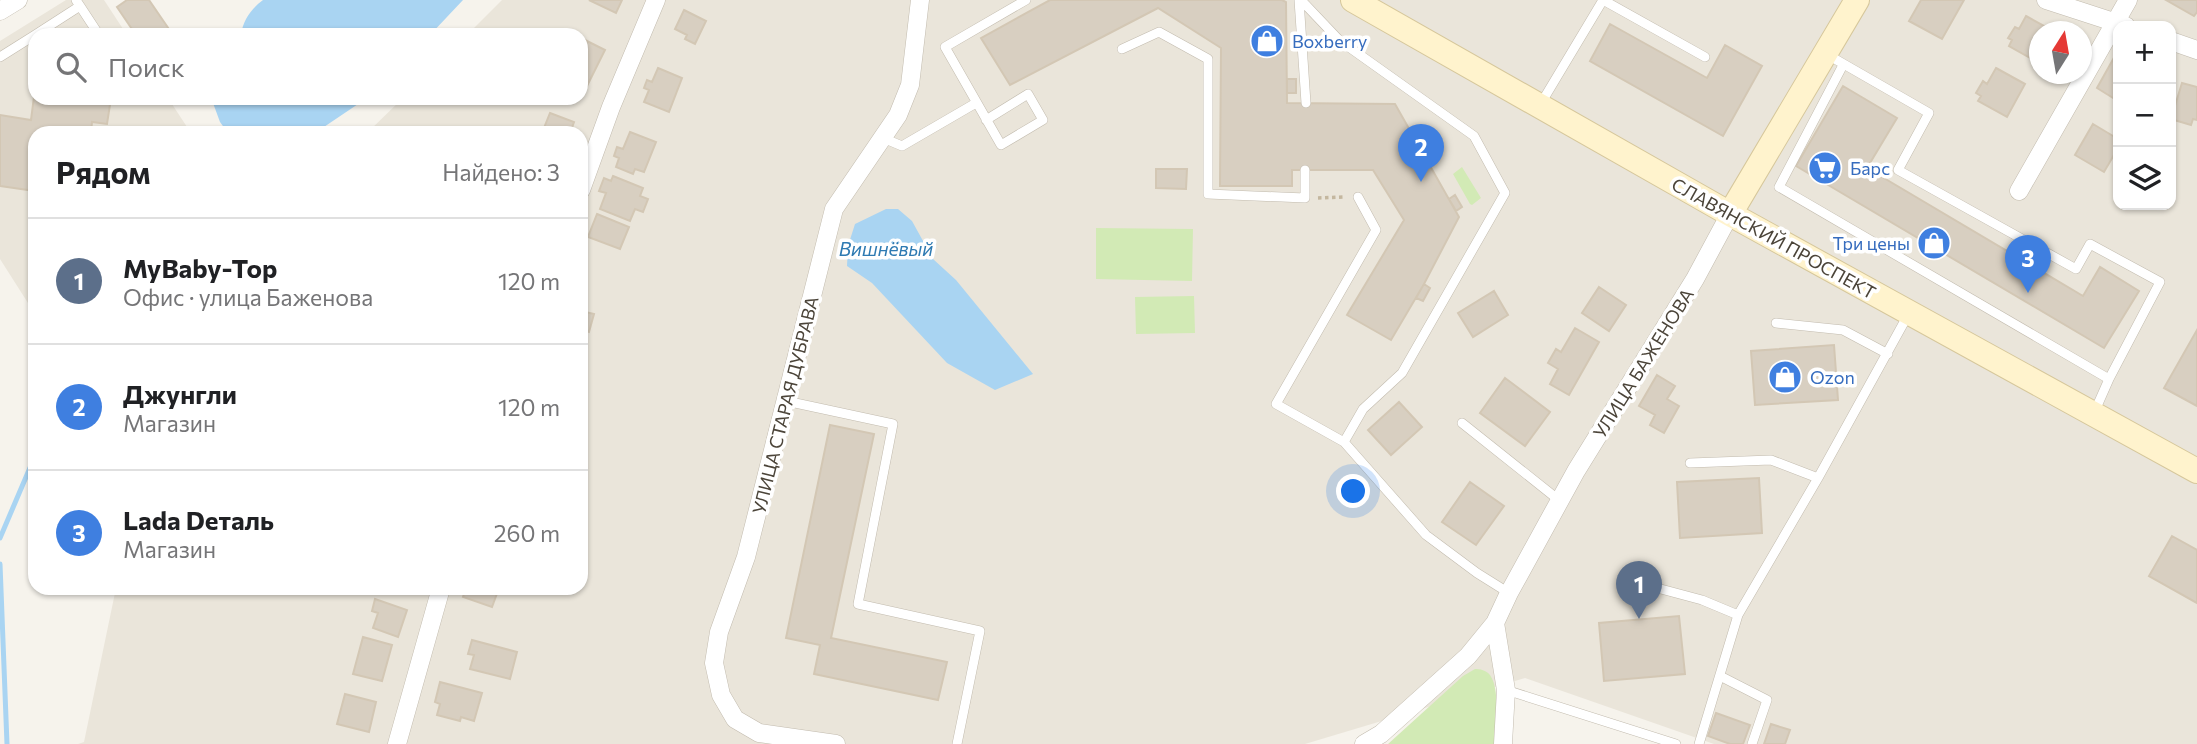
<!DOCTYPE html>
<html lang="ru">
<meta charset="utf-8">
<style>
:root{--surface:#fff;--page:#f2f2f2;--text:#202124;--muted:#757577;--line:#e0e0e0;--accent:#fc3f1d}
body{margin:0;font-family:Commissioner,sans-serif;background:var(--page);color:var(--text)}
.controls{position:absolute;right:21px;top:21px;display:grid;overflow:hidden;border-radius:14px;box-shadow:0 2px 5px #0004}
.controls button{width:63px;height:63px;display:grid;place-items:center;padding:0;border:0;border-bottom:2px solid var(--line);background:var(--surface);color:var(--text);font:35px sans-serif}
.compass{position:absolute;left:2029px;top:21px;width:63px;height:63px;border-radius:50%;background:var(--surface);box-shadow:0 2px 5px #0004;rotate:11deg}
.you{position:absolute;left:1354px;top:492px;width:24px;height:24px;margin:-18px;border:5px solid #fff;border-radius:50%;background:#1a73e8;box-shadow:0 0 0 10px #1a73e833}
.badge{display:grid;place-items:center;width:46px;height:46px;border-radius:50%;background:var(--accent);color:#fff;font-size:23px;font-weight:700}
.pin{position:absolute;translate:-50% -58px;filter:drop-shadow(0 2px 4px #0008)}
.pin::after{content:'';position:absolute;top:37px;width:24px;height:21px;background:inherit;clip-path:polygon(0 0,100% 0,50% 100%)}
.list{margin:0;padding:0;list-style:none}
h2{display:flex;justify-content:space-between;align-items:center;height:91px;margin:0;padding:0 28px;font-size:30px}
h2 small{font-size:23px;font-weight:400;color:var(--muted)}
.list li{display:grid;grid-template-columns:46px 1fr auto;gap:21px;align-items:center;box-sizing:border-box;height:126px;padding:0 28px;border-top:2px solid var(--line)}
.list b{display:block;font-size:26px;white-space:nowrap}
.list p{margin:0;font-size:23px;white-space:nowrap;color:var(--muted)}
.list em{font-size:23px;font-style:normal;color:var(--muted)}
.icon{flex:none;width:38px;height:38px;fill:none;stroke:currentColor;stroke-width:2;stroke-linecap:round;stroke-linejoin:round}
.map{position:relative;flex:none;width:2197px;height:744px;overflow:hidden}
.search{position:absolute;background:var(--surface);box-shadow:0 2px 5px #0004;left:28px;top:28px;width:560px;height:77px;display:flex;align-items:center;gap:18px;box-sizing:border-box;padding:0 24px;border-radius:21px;color:var(--muted);font-size:26px}
.panel{position:absolute;background:var(--surface);box-shadow:0 2px 5px #0004;left:28px;top:126px;width:560px;height:469px;border-radius:21px}
.map>svg:first-child{display:block}
.residential{fill:#eae5da;fill-rule:evenodd}
.green{fill:#d2eab5}
.water{fill:#a9d4f2}
.lines{fill:none;stroke-linecap:round;stroke-linejoin:round}
.stream{stroke:#a9d4f2;stroke-width:5}
.building{fill:#d8cfc1;stroke:#d3c7b4;stroke-width:2}
.lane-casing{stroke:#c2bbae;stroke-width:10}
.street-casing{stroke:#c2bbae;stroke-width:19}
.secondary-casing{stroke:#d6c79b;stroke-width:26}
.path{stroke:#c4b79f;stroke-width:3.5;stroke-dasharray:3.5 3.5;stroke-linecap:butt}
.lane{stroke:#fff;stroke-width:9}
.street{stroke:#fff;stroke-width:18}
.secondary{stroke:#fff3cd;stroke-width:24}
.labels{text-anchor:middle;dominant-baseline:central;stroke-width:7;stroke-linejoin:round;paint-order:stroke}
.shop-label{font-size:18px;fill:#366cbe;stroke:#fff;text-anchor:start}
.street-label{font-size:18px;fill:#4b4439;stroke:#fff}
.water-label{font-size:19px;font-style:italic;fill:#2e7ab2;stroke:#fff}
</style>
<div class="map">
<svg width="2197" height="744" viewBox="0 0 2197 744">
<rect width="100%" height="100%" fill="#f6f3ec"/>
<!-- residential -->
<path class="residential" d="M 66,0 L 104,0 L 127,35 L 35,35 L 35,98 L 168,98 L 191,133 L 35,133 L 35,297 L 28,303 L 0,259 L 0,41 Z
M 502,0 L 2197,0 L 2197,744 L 1714,744 L 1525,678 L 1305,744 L 78,744 L 84,742 L 116,588 L 581,588 L 581,133 L 367,133 L 403,98 L 581,98 L 581,35 L 467,35 ZM 2118,26 L 2171,26 L 2171,205 L 2118,205 ZM 2039,32 L 2082,32 L 2082,74 L 2039,74 Z"/>
<!-- green -->
<path class="green" d="M 1462,167 L 1481,198 L 1472,205 L 1470,204 L 1453,174 Z
M 1096,228 L 1193,229 L 1192,281 L 1096,279 Z
M 1194,296 L 1195,333 L 1136,334 L 1135,297 Z
M 1475,669 C 1480,669 1486,670 1490,675 C 1500,688 1496,727 1497,744 L 1388,744 L 1463,676 Z"/>
<!-- water -->
<path class="water" d="M 263,0 L 463,0 L 430,35 L 241,35 C 243,20 251,9 263,0 Z
M 215,98 L 367,98 L 315,133 L 259,133 L 249,130 L 228,133 L 220,122 L 213,103 Z
M 886,209 L 898,209 L 912,221 L 933,259 L 956,280 L 1033,374 L 995,390 L 947,363 L 872,283 L 847,266 L 848,246 L 855,224 Z"/>
<g class="lines">
<!-- stream -->
<path class="stream" d="M 0,538 L 35,456
M 0,564 L 7,744"/>
</g>
<!-- building -->
<path class="building" d="M 127,0 L 149,0 L 173,35 L 136,35 L 117,7 Z
M 589,0 L 622,0 L 616,13 Z
M 1050,0 L 1282,0 L 1286,2 L 1287,103 L 1395,104 L 1459,217 L 1424,284 L 1391,340 L 1347,315 L 1404,220 L 1373,170 L 1292,170 L 1292,186 L 1220,186 L 1221,48 L 1158,8 L 1010,85 L 981,38 Z
M 1921,0 L 1964,0 L 1942,39 L 1909,21 Z
M 2166,0 L 2197,0 L 2197,12 L 2194,16 Z
M 684,10 L 706,21 L 695,44 L 685,39 L 687,35 L 675,29 Z
M 2026,16 L 2055,32 L 2039,32 L 2039,63 L 2009,46 L 2012,40 L 2008,38 L 2015,27 L 2019,29 Z
M 1610,24 L 1707,78 L 1725,45 L 1762,66 L 1723,136 L 1590,61 Z
M 581,38 L 605,50 L 584,92 L 581,90 Z
M 2116,54 L 2118,55 L 2118,101 L 2097,88 Z
M 658,68 L 682,78 L 669,112 L 644,102 L 649,90 L 644,88 L 647,80 L 652,82 Z
M 1996,68 L 2025,84 L 2007,117 L 1978,101 L 1981,96 L 1976,93 L 1983,81 L 1987,84 Z
M 1287,79 L 1296,79 L 1296,93 L 1287,93 Z
M 2182,83 L 2197,87 L 2197,120 L 2193,119 L 2191,125 L 2171,119 Z
M 1843,86 L 1897,118 L 1867,168 L 2083,296 L 2100,267 L 2139,291 L 2104,348 L 1796,166 Z
M 35,89 L 35,98 L 111,98 L 107,124 L 92,122 L 91,133 L 35,133 L 35,191 L 0,186 L 0,115 L 31,120 Z
M 550,113 L 574,122 L 570,133 L 542,133 Z
M 2093,124 L 2118,139 L 2118,148 L 2104,172 L 2075,155 Z
M 1417,127 L 1425,140 L 1418,143 L 1411,131 Z
M 630,132 L 656,142 L 644,172 L 635,169 L 633,174 L 616,167 L 619,158 L 614,156 L 617,147 L 623,149 Z
M 1156,169 L 1187,169 L 1186,189 L 1156,188 Z
M 613,176 L 643,188 L 640,196 L 648,199 L 643,212 L 635,209 L 630,221 L 600,209 L 606,193 L 599,191 L 604,178 L 611,181 Z
M 1455,195 L 1462,207 L 1456,211 L 1449,199 Z
M 597,214 L 629,227 L 620,249 L 588,237 Z
M 1424,284 L 1430,288 L 1423,301 L 1416,298 Z
M 1599,287 L 1626,305 L 1609,331 L 1582,313 Z
M 1494,291 L 1508,315 L 1473,337 L 1458,313 Z
M 581,311 L 594,314 L 589,332 L 581,329 Z
M 1575,328 L 1599,342 L 1569,395 L 1550,384 L 1558,369 L 1548,363 L 1556,349 L 1561,352 Z
M 2197,330 L 2197,406 L 2164,388 Z
M 1834,345 L 1838,400 L 1755,405 L 1751,351 Z
M 1657,375 L 1675,386 L 1667,399 L 1679,406 L 1664,433 L 1650,425 L 1655,415 L 1639,406 Z
M 1505,378 L 1550,412 L 1525,446 L 1480,413 Z
M 1399,402 L 1422,427 L 1391,455 L 1368,430 Z
M 830,425 L 874,434 L 831,638 L 947,662 L 938,700 L 814,674 L 820,645 L 786,638 Z
M 1759,478 L 1762,533 L 1680,538 L 1677,482 Z
M 1470,482 L 1504,506 L 1476,545 L 1442,522 Z
M 2172,536 L 2197,550 L 2197,603 L 2149,576 Z
M 466,588 L 499,588 L 492,607 L 463,597 Z
M 375,599 L 407,610 L 398,637 L 373,628 L 378,613 L 372,611 Z
M 1679,616 L 1685,674 L 1604,681 L 1599,623 Z
M 363,637 L 392,645 L 382,681 L 353,674 Z
M 472,640 L 517,652 L 510,679 L 470,669 L 474,655 L 468,654 Z
M 440,682 L 482,693 L 474,721 L 461,717 L 460,721 L 437,715 L 440,704 L 435,702 Z
M 345,694 L 376,702 L 369,732 L 337,724 Z
M 1716,713 L 1750,725 L 1743,744 L 1730,744 L 1708,736 Z
M 1771,724 L 1790,730 L 1785,744 L 1764,744 Z"/>
<g class="lines">
<defs>
<path id="lane" d="M 1299,0 L 1306,103
M 1301,0 L 1339,40 L 1474,136 L 1505,193 L 1402,373 L 1363,409 L 1344,442 L 1276,404 L 1376,230 L 1358,197
M 1603,0 L 1705,57
M 80,6 L 99,35
M 35,35 L 80,6 L 76,0
M 1122,49 L 1159,32 L 1208,59 L 1208,194 L 1305,198 L 1305,170
M 1828,55 L 1929,113 L 1898,170 L 2076,269 L 2090,244 L 2160,282 L 2109,379 L 2094,413
M 0,57 L 35,35
M 1843,65 L 1779,187 L 2109,379
M 1540,105 L 1603,0
M 986,120 L 1028,94 L 1043,120 L 1001,145 L 945,47 L 1026,0
M 883,138 L 902,146 L 976,103
M 1776,323 L 1843,330 L 1888,354
M 786,401 L 893,424 L 858,604 L 980,631 L 957,744
M 1462,423 L 1560,501
M 1344,442 L 1426,535 L 1477,573 L 1509,593
M 1690,463 L 1771,460 L 1818,478
M 1631,581 L 1702,600 L 1738,615
M 1720,676 L 1767,700 L 1752,744
M 1506,690 L 1676,744
M 1699,744 L 1738,615 L 1818,478 L 1908,315"/>
<path id="street" d="M 2046,0 L 2126,26
M 0,11 L 18,0
M 2171,41 L 2197,50
M 581,190 L 611,107 L 656,0
M 2019,191 L 2128,0
M 397,744 L 441,588
M 836,744 L 759,733 L 735,719 L 721,695 L 714,663 L 719,632 L 746,557 L 834,209 L 898,115 L 910,85 L 920,0
M 1364,744 L 1381,734 L 1468,656 L 1495,623
M 1503,744 L 1506,690 L 1495,623 L 1509,593 L 1576,471 L 1695,279 L 1730,214"/>
<path id="secondary" d="M 1353,0 L 1730,214 L 2197,471
M 1730,214 L 1857,0"/>
</defs>
<!-- lane casing -->
<use href="#lane" class="lane-casing"/>
<!-- street casing -->
<use href="#street" class="street-casing"/>
<!-- secondary casing -->
<use href="#secondary" class="secondary-casing"/>
<!-- path -->
<path class="path" d="M 1318,198 L 1345,197"/>
<!-- lane -->
<use href="#lane" class="lane"/>
<!-- street -->
<use href="#street" class="street"/>
<!-- secondary -->
<use href="#secondary" class="secondary"/>
</g>
<!-- icons -->
<defs>
<symbol id="shop-disc" viewBox="-11 -11 22 22"><circle r="9.5" fill="#3f7fe0" stroke="#fff"/><path d="M-5-2.5h2.3a2.7 3.5 0 0 1 5.4 0H5L5.5 6h-11ZM-1.5-2.5h3a1.5 2.3 0 0 0-3 0Z" fill="#fff"/></symbol>
<symbol id="supermarket-disc" viewBox="-11 -11 22 22"><circle r="9.5" fill="#3f7fe0" stroke="#fff"/><path d="M-6-5.5h2.5l.6 2H6L4.5 2H-2.5L-4.4-4H-6ZM-1.5 3.2a1.3 1.3 0 1 0 .1 0ZM3 3.2a1.3 1.3 0 1 0 .1 0Z" fill="#fff"/></symbol>
</defs>
<g fill-rule="evenodd">
<use href="#shop-disc" x="1248" y="22" width="38" height="38"/>
<use href="#supermarket-disc" x="1806" y="149" width="38" height="38"/>
<use href="#shop-disc" x="1915" y="224" width="38" height="38"/>
<use href="#shop-disc" x="1766" y="358" width="38" height="38"/>
</g>
<g class="labels">
<!-- shop labels -->
<g class="shop-label">
<text x="1292" y="41">Boxberry</text>
<text x="1850" y="168">Барс</text>
<text x="1910" y="243" text-anchor="end">Три цены</text>
<text x="1810" y="377">Ozon</text>
</g>
<!-- street labels -->
<g class="street-label">
<text transform="translate(1774 238) rotate(29)">СЛАВЯНСКИЙ ПРОСПЕКТ</text>
<text transform="translate(1643 363) rotate(-58)">УЛИЦА БАЖЕНОВА</text>
<text transform="translate(785 405) rotate(-76)">УЛИЦА СТАРАЯ ДУБРАВА</text>
</g>
<!-- water labels -->
<g class="water-label">
<text x="886" y="248">Вишнёвый</text>
</g>
</g>
</svg>
<div class="controls">
<button>+</button>
<button>−</button>
<button><svg class="icon" aria-label="layers" viewBox="0 0 24 24"><path d="M12 4l9 5-9 5-9-5zM3 14l9 5 9-5"/></svg></button>
</div>
<svg class="compass" viewBox="-18 -18 36 36"><path d="M0-13l5 13h-10z" fill="#e53935"/><path d="M0 13l5-13h-10z" fill="#757577"/></svg>
<div class="you"></div>
<div class="pin badge" style="left:1639px;top:619px;background:#5c6f8a">1</div>
<div class="pin badge" style="left:1421px;top:182px;background:#3f7fe0">2</div>
<div class="pin badge" style="left:2028px;top:293px;background:#3f7fe0">3</div>
<div class="search"><svg class="icon" aria-label="search" viewBox="0 0 24 24"><circle cx="10" cy="10" r="6"/><path d="M15 15l6 6"/></svg>Поиск</div>
<section class="panel">
<h2>Рядом<small>Найдено: 3</small></h2>
<ul class="list">
<li><span class="badge" style="background:#5c6f8a">1</span><div><b>MyBaby-Top</b><p>Офис · улица Баженова</p></div><em>120 m</em></li>
<li><span class="badge" style="background:#3f7fe0">2</span><div><b>Джунгли</b><p>Магазин</p></div><em>120 m</em></li>
<li><span class="badge" style="background:#3f7fe0">3</span><div><b>Lada Dеталь</b><p>Магазин</p></div><em>260 m</em></li>
</ul>
</section>
</div>
